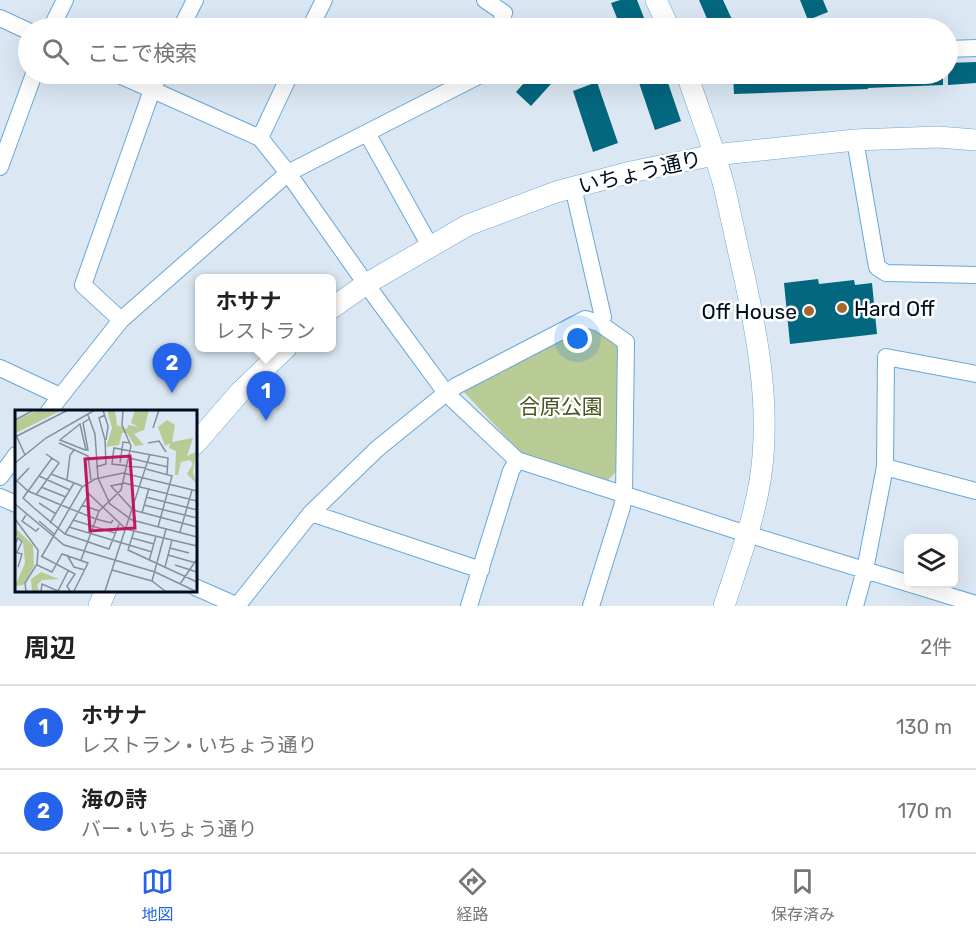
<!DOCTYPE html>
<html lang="ja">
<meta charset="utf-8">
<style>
:root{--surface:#fff;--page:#f2f2f2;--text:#222;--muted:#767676;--line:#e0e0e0;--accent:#2563eb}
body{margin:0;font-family:Rubik,"Noto Sans JP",sans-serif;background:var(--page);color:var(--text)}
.controls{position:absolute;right:18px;bottom:18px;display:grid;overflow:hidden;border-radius:9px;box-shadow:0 6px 24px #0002}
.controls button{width:54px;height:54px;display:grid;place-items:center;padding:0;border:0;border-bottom:2px solid var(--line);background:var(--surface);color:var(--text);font:30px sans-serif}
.you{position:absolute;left:578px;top:339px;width:21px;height:21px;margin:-15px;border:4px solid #fff;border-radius:50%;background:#1a73e8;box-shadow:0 0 0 9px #1a73e833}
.badge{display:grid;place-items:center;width:39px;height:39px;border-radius:50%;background:var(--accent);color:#fff;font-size:20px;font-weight:700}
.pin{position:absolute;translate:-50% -50px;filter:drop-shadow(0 2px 3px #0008)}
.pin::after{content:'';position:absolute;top:32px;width:21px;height:18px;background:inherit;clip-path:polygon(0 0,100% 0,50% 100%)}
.popup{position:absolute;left:195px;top:274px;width:141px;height:78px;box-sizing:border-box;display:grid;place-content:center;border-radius:9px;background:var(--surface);filter:drop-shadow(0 2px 4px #0005);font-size:20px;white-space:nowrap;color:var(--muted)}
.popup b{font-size:22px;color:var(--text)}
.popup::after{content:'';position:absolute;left:50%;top:100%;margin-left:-12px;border:12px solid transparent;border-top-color:var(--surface)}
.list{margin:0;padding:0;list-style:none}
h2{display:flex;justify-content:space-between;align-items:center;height:78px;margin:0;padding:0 24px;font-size:26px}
h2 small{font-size:20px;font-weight:400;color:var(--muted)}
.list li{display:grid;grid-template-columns:39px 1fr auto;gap:18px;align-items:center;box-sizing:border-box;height:84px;padding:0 24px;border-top:2px solid var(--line)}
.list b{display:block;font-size:22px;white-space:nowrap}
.list p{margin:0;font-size:20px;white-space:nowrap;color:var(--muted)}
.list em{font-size:20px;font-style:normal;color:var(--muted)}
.icon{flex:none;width:33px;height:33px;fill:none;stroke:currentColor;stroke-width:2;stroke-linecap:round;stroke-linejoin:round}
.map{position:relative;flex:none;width:976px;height:606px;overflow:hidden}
.search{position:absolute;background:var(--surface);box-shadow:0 6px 24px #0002;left:18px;right:18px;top:18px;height:66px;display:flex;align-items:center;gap:15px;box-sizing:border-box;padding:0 21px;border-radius:33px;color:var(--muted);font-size:22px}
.sheet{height:246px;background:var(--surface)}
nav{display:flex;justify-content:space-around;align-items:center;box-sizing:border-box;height:84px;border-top:2px solid var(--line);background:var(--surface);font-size:16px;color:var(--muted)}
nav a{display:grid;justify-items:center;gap:3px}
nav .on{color:var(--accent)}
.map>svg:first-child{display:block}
.green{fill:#b9cb95}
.building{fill:#036780}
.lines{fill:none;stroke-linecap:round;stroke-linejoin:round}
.minor-casing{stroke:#66a8da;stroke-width:18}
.tertiary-casing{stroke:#66a8da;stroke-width:22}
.minor{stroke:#fff;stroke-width:16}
.tertiary{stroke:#fff;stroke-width:21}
.poi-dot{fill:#a6692c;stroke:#fff;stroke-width:2}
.labels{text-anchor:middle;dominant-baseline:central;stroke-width:5;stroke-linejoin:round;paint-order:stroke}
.street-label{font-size:21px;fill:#000d1f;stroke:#fff}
.poi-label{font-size:21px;fill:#000d1f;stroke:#fff;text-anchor:start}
.park-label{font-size:21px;fill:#47571d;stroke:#fff}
.inset-road{fill:none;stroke:#83909e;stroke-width:1.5}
.view{fill:#c2185b;fill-opacity:0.15;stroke:#c2185b;stroke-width:3}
.inset-edge{fill:none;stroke:#000d1f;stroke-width:3}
</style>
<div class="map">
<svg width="976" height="606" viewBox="0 0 976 606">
<rect width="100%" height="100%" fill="#dbe8f3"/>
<!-- green -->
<path class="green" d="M 584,329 L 599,332 L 621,350 L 619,469 L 605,483 L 523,455 L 463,391 Z"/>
<!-- building -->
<path class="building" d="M 620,0 L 637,0 L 648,28 L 621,28 L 611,3 Z
M 699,0 L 723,0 L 736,28 L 711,28 Z
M 800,0 L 823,0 L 828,12 L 808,20 Z
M 976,62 L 976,83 L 948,85 L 948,63 Z
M 532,74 L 560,74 L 531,106 L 516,92 Z
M 636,74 L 665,74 L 681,121 L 655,130 Z
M 733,74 L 943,74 L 943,85 L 868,88 L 868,89 L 734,94 Z
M 597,82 L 618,143 L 593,152 L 573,91 Z
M 818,279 L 819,284 L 854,280 L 855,285 L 872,283 L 877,334 L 790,344 L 784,283 Z"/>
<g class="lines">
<defs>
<path id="minor" d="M 485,0 L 504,13 L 499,28
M 0,18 L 28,31
M 51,28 L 65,0
M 181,28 L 195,0
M 310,28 L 324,0
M 948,49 L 976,48
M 117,74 L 260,138 L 288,173 L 366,284 L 446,393 L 517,460 L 747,534 L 976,604
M 367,133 L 430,246
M 260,138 L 290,74
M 855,140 L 877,267 L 886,273 L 976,275
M 0,167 L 34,74
M 573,187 L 603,317 L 599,323
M 121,320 L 83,285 L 152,90 L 160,74
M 0,368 L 60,396
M 49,411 L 121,320 L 288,173 L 482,74
M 885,467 L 976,491
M 0,477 L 16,455
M 0,497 L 16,504
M 311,513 L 481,570
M 195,587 L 238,606
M 237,606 L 311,513 L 377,449 L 446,393 L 456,386 L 585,319 L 599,323 L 626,342 L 624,495 L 622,507 L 591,606
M 469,606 L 511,471 L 517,460
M 855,606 L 865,570 L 885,467 L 886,357 L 976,374"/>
<path id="tertiary" d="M 656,0 L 669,28
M 687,74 C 699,111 714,148 724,186 C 731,216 737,246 744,275 C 757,335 768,395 763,456 C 759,508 740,557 724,606
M 332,308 L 366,284 L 468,225 L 556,192 L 631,172 L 714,155 L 855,140 L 938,137 L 976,140
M 195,444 L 241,391 L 286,348
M 99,606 L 106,590"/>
</defs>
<!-- minor casing -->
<use href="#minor" class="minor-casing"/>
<!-- tertiary casing -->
<use href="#tertiary" class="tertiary-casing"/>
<!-- minor -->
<use href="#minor" class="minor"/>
<!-- tertiary -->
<use href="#tertiary" class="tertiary"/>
</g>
<!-- markers -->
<g class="poi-dot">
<circle cx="842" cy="308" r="6"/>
<circle cx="809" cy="311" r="6"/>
</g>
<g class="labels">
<!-- street labels -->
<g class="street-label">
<text transform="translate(640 172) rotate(-13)">いちょう通り</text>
</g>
<!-- poi labels -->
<g class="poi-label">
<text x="854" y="308">Hard Off</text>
<text x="797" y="311" text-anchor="end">Off House</text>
</g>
<!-- park labels -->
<g class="park-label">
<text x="561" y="406">合原公園</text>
</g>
</g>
<!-- overview -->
<g transform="translate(15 410)">
<rect width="182" height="182" fill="#dbe8f3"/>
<path d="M 23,0 L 47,0 L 1,23 L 0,11 ZM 92,0 L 100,0 L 102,15 L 112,19 L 113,15 L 123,17 L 116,13 L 120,0 L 134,0 L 129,20 L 119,24 L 129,35 L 120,36 L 112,23 L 107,23 L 104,35 L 91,37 L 97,18 ZM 152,10 L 160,15 L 157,32 L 178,28 L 172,46 L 181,42 L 178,62 L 181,73 L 172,64 L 178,54 L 175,50 L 166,52 L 163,65 L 160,65 L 161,41 L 154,38 L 155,33 L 150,36 L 143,17 ZM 0,118 L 18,135 L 19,156 L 8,175 L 0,176 L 10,153 L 8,132 L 0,124 ZM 26,162 L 44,169 L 27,170 L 22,175 L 24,181 L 17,181 L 16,169 Z" fill="#b9cb95"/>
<path class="inset-road" d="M 88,0 L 93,16 L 91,30M 73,5 L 80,24 L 83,68 L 95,94 L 117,110 L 182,127M 0,10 L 19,0M 138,18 L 144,0M 0,23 L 10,45M 0,27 L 53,0M 44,33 L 73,46 L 76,70M 133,33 L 144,31 L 151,42M 71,40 L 65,14 L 45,30 L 70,40 L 73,40 L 68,13 L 74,9M 37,48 L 8,88 L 19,98 L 50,124 L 94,139 L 104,114M 114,48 L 153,57M 0,53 L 31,28 L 80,0M 105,53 L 108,32 L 115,33M 81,57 L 91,54 L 90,30 L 84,8 L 90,5M 131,58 L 97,54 L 99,38 L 153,48 L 152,65M 131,59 L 157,66 L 143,117M 36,64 L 67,76M 24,66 L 55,80M 52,70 L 55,45 L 60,39M 2,71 L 13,81 L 46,95 L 81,109 L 96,113 L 98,110M 0,73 L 14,58M 26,77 L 51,87M 21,85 L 44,53 L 31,44M 131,87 L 182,100M 182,91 L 109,73 L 96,76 L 118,100 L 182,117M 24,93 L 41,104M 0,94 L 49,135 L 140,162 L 180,181M 67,95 L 84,101M 129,95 L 182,108M 127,103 L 134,78M 11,105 L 7,111 L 21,121 L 24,118M 0,109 L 23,140 L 22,154 L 10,173 L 11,181M 58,110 L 100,123M 24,111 L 39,124M 35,113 L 59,73M 54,117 L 137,142M 119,121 L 113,140 L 182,172M 165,122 L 177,80M 50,124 L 74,84 L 111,119 L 182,136M 117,128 L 139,134M 0,134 L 3,128 L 7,132 L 2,142M 155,138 L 174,143M 0,142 L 7,144 L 3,157M 52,145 L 59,157 L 70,160M 153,145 L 181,153M 26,146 L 60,164 L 52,176 L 55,181M 27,146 L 67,77 L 80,69 L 108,63 L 182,81M 66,150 L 84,101 L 106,80 L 116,36 L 107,15 L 108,0M 134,151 L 141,126M 22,155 L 37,162 L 47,144 L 73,153 L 59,181M 160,155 L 182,162M 150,157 L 157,130M 97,160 L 137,171 L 150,181M 137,171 L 151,119M 165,174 L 182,149M 26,181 L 27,174 L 43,181M 43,181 L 53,161M 90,181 L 135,44"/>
<path class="view" d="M 115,46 L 120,118 L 75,121 L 70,49 Z"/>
<rect width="182" height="182" class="inset-edge"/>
</g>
</svg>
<div class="controls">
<button><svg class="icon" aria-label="layers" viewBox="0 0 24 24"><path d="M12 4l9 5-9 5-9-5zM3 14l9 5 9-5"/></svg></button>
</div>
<div class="you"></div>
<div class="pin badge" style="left:266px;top:421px">1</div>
<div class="popup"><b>ホサナ</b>レストラン</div>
<div class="pin badge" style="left:172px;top:393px">2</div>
<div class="search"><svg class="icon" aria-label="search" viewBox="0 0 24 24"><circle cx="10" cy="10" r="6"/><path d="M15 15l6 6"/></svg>ここで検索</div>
</div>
<section class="sheet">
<h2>周辺<small>2件</small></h2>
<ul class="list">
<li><span class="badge">1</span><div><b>ホサナ</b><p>レストラン · いちょう通り</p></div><em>130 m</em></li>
<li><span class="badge">2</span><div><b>海の詩</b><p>バー · いちょう通り</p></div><em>170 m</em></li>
</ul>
</section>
<nav>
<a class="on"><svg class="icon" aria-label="map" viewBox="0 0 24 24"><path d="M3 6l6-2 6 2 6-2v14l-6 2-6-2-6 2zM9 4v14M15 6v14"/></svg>地図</a>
<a><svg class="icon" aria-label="directions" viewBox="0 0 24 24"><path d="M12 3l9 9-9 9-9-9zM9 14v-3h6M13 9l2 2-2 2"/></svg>経路</a>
<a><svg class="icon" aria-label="saved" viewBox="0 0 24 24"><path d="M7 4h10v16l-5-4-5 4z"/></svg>保存済み</a>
</nav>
